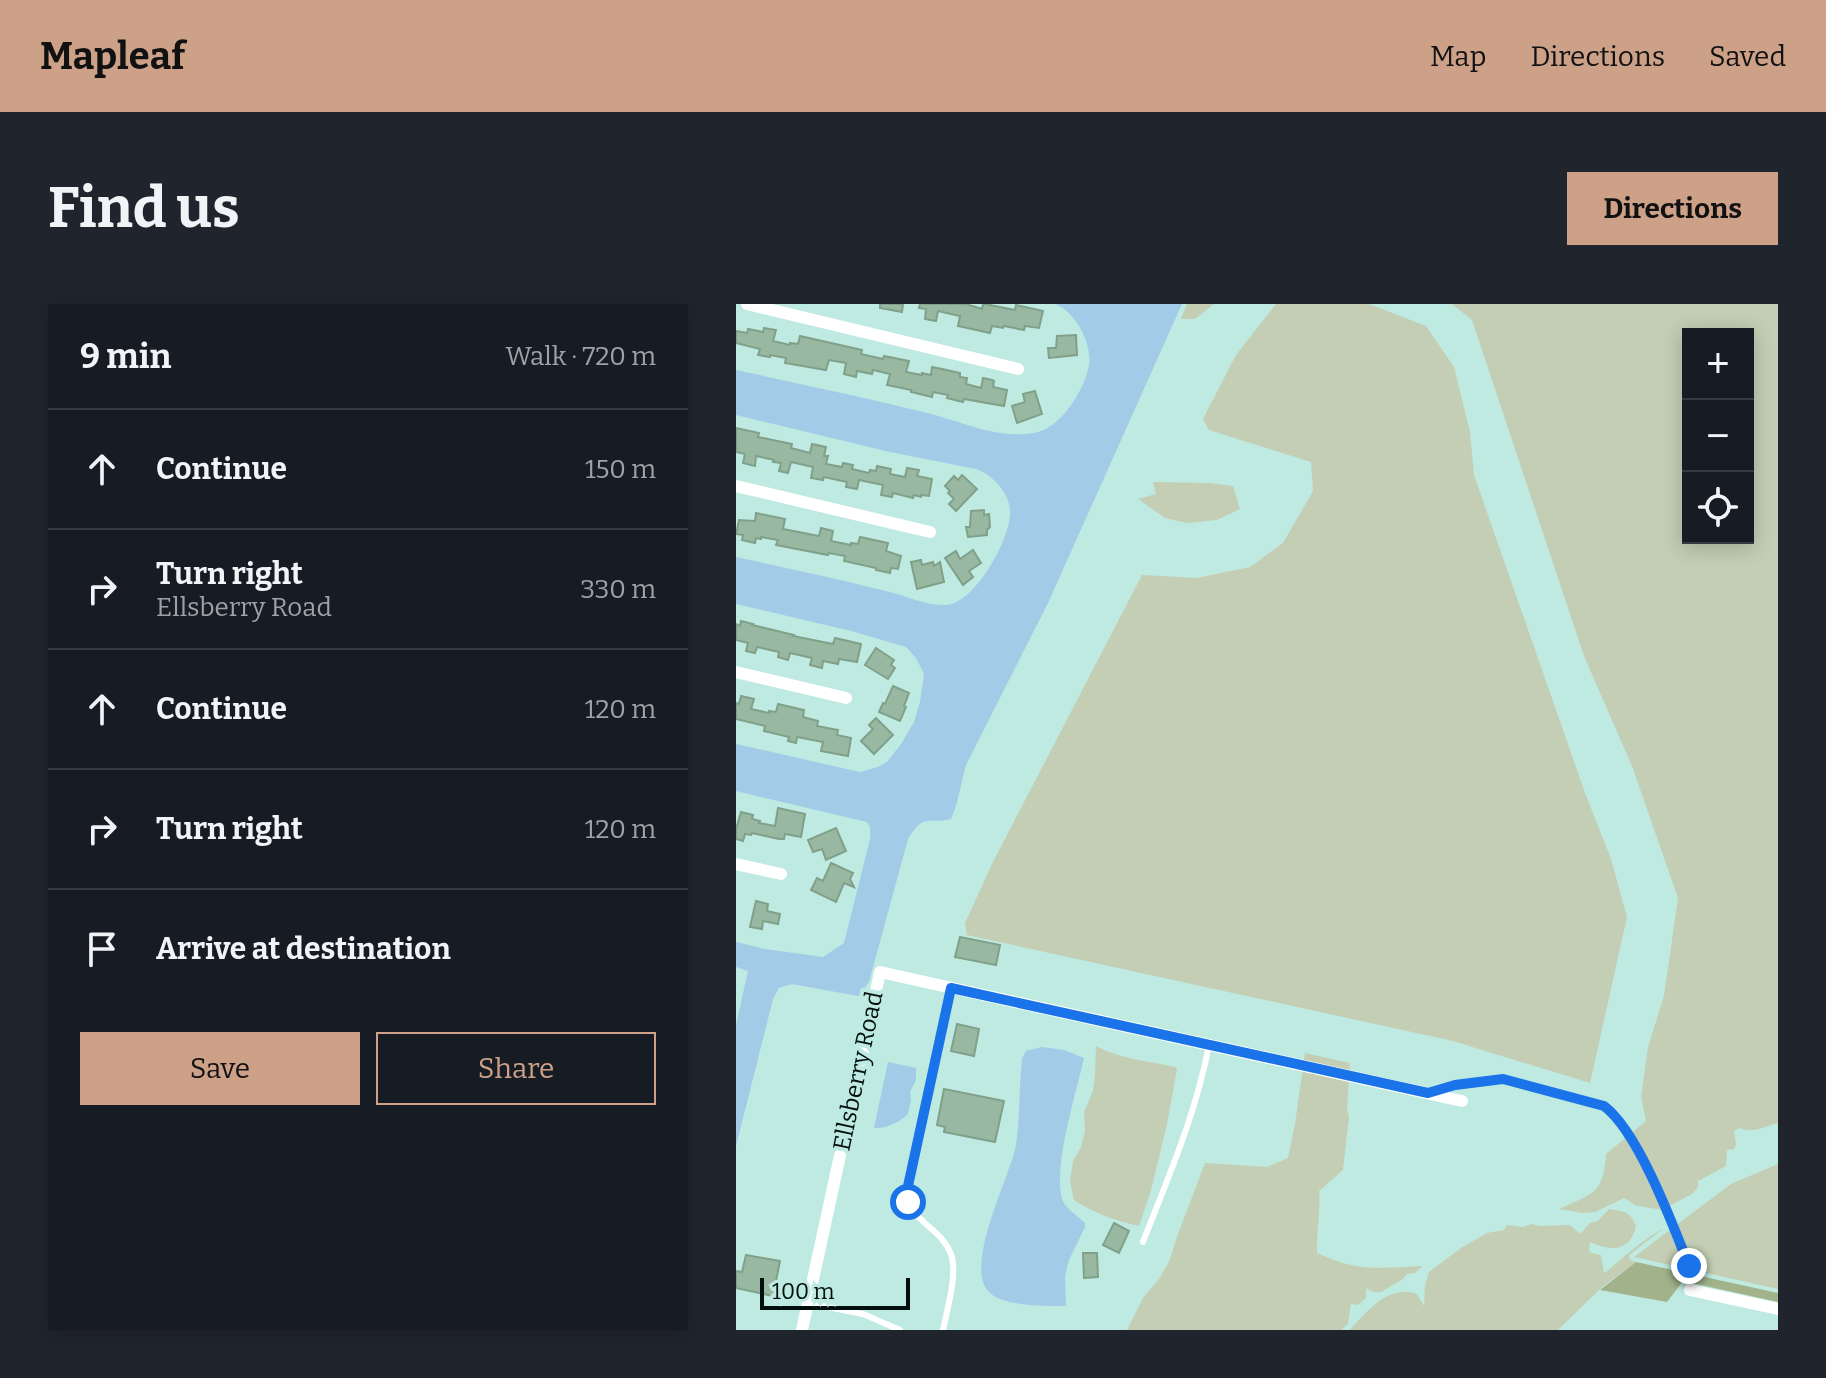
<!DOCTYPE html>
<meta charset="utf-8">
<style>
:root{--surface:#171b24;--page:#20242c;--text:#f1f3f6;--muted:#9ea1a6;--line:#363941;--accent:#cca187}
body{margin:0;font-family:Bitter,serif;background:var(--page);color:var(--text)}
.controls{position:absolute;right:24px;top:24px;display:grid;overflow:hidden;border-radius:0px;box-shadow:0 4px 20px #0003}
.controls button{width:72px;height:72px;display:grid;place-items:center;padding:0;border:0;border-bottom:2px solid var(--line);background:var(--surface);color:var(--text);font:40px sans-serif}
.scale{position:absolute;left:24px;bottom:20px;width:150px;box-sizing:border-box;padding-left:8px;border:4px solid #020f0c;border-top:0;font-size:22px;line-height:28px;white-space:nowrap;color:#020f0c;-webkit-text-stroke:6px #beeae1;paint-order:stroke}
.stop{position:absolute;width:24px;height:24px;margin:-18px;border:6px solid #1a73e8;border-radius:50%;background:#fff}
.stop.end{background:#1a73e8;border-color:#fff;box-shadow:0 2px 8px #0008}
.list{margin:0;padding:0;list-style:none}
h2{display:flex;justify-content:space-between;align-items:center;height:104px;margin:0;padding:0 32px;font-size:34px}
h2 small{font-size:26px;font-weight:400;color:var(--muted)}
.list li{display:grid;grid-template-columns:52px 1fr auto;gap:24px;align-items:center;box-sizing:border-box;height:120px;padding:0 32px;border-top:2px solid var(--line)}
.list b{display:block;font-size:30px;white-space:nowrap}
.list p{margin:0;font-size:26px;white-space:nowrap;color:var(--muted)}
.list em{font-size:26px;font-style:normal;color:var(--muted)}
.actions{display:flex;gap:16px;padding:24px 32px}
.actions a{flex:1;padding:18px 0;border:2px solid var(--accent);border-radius:0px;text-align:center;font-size:28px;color:var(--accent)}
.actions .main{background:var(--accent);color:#111}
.icon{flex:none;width:44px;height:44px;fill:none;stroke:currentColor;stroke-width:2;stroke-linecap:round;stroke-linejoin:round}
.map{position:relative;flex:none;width:1042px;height:1026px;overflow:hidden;border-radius:0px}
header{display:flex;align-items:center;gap:48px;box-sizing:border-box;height:112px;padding:0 40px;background:var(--accent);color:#111}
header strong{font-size:38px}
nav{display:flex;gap:44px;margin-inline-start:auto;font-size:28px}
.intro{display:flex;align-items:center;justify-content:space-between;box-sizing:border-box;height:192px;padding:0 48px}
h1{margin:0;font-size:56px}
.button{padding:20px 36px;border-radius:0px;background:var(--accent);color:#111;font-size:28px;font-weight:700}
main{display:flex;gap:48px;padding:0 48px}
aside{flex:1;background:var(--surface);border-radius:0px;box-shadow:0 4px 20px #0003}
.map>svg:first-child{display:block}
.green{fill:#c3ceb4;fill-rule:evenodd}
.forest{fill:#a2b38b}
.water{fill:#a2cbe7}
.building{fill:#99b8a2;stroke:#81a08a;stroke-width:2}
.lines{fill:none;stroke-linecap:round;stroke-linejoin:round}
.lane{stroke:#fff;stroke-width:6}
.street{stroke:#fff;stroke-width:12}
.route{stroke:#1a73e8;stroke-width:10}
.labels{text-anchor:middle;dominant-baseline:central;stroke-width:8;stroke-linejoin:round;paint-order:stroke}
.street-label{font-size:24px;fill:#020f0c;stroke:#beeae1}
</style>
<header>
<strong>Mapleaf</strong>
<nav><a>Map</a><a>Directions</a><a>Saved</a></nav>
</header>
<div class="intro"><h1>Find us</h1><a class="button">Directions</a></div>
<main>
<aside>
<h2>9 min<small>Walk · 720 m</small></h2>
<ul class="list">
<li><svg class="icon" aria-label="ahead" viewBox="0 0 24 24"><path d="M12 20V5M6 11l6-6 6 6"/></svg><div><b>Continue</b></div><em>150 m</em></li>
<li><svg class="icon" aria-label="right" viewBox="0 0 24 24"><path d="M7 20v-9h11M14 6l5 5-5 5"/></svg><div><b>Turn right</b><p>Ellsberry Road</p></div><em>330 m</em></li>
<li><svg class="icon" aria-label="ahead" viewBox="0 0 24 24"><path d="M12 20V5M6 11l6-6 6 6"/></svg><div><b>Continue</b></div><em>120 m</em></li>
<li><svg class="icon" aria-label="right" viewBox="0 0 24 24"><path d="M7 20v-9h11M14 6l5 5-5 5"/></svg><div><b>Turn right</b></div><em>120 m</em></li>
<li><svg class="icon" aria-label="arrive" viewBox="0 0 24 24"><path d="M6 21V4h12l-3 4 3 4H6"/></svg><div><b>Arrive at destination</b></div></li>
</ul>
<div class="actions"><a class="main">Save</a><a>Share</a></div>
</aside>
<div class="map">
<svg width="1042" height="1026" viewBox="0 0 1042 1026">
<rect width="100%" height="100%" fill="#beeae1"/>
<!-- green -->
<path class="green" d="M 451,0 L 478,0 L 459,15 L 445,15 Z
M 540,0 L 633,0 L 690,22 L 718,63 L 734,128 L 738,171 L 849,489 L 875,555 L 891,613 L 854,779 L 717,737 L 231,631 L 229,619 L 257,558 L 406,271 L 461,274 L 514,263 L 547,239 L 577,187 L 575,158 L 473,126 L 467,115 L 500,51 Z
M 716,0 L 1042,0 L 1042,819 C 1029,822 1017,830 1004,824 L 998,827 L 1000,840 L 998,845 L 991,846 L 990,862 L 962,877 L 962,883 L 956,890 L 926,906 L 899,901 L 888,894 L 859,908 L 846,909 L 823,905 C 857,889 867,891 870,850 L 910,817 L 905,793 L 912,743 L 928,692 L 942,594 L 896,462 L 848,352 L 736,16 ZM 952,30 L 1012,30 L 1012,234 L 952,234 Z
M 417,178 L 473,179 L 497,182 L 504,205 L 481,216 L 451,219 L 429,214 L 402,195 L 420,190 Z
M 360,742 C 384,755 413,757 439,763 L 441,765 L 431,820 L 415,886 L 403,922 C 380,917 358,909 338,896 L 334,878 L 337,857 L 345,843 L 349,827 L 348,808 L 357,787 L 359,771 Z
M 569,749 L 614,759 L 611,804 L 613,813 L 607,866 L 583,887 C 585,908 580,928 581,949 C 620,968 644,964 687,962 L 679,969 L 671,970 C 666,977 662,978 655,982 C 645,989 640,991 630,984 L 630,994 L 622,1001 L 615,1000 L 612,1020 L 605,1026 L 391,1026 L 407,994 L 423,975 L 433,958 L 442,930 L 469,859 L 531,863 L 552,854 L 559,820 Z
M 1042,860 L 1042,985 L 898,953 L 995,880 Z
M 873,905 C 888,908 894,906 900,922 C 894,949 873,947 854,938 L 853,946 L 855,949 L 865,951 L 868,969 C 874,966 877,961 883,957 C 896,945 911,934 926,925 L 927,925 L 893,951 L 894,956 L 900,958 L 866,983 L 822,1026 L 614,1026 C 631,1007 653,980 681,990 L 688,1002 L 689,981 L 693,968 L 725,944 L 751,929 L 768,926 L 771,921 L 787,923 L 795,920 L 804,922 L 834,921 L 844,930 L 854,919 L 862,917 Z"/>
<!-- forest -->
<path class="forest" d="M 900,958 L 1042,989 L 1042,998 L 947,977 L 931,998 L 864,986 Z"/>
<!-- water -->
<path class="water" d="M 319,0 L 446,0 L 312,299 L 230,461 L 220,502 L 215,515 C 191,521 189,508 172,535 L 133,678 L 122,692 L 56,680 L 43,684 L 37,695 L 0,842 L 0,721 L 12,667 L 0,663 L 0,638 L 29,645 L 87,653 L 108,639 L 134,535 L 134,523 L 131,518 L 0,487 L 0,440 L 124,468 L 142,463 L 151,458 L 165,440 L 178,418 L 184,398 L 188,370 L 180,354 L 170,343 L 115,327 L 0,300 L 0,253 C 50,264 100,274 150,287 C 169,291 189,302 210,301 C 238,300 273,237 274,211 C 276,191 257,171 240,165 L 154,148 L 0,111 L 0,66 C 64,80 128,93 191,109 C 227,118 260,135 298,129 C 325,125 349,85 353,61 C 356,39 340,8 319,0 Z
M 306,743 L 328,746 L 348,754 C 342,783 311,880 330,902 C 335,908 343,913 349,919 L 349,923 L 333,956 L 329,972 L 330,1002 C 310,1002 268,1003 253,988 C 227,962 274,873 280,841 C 284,813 283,783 286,755 L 290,747 Z
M 152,758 L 180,764 L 180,776 L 174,788 L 175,796 L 172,810 C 164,818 150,825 138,824 Z"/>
<!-- building -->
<path class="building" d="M 144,0 L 167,0 L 166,8 L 144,4 Z
M 184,0 L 230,0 L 246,5 L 247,0 L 249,0 L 279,6 L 280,1 L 307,7 L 303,24 L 289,22 L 288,26 L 268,22 L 267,24 L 256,22 L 254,29 L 222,22 L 224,12 L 202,7 L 200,17 L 189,15 L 190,5 L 183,4 Z
M 28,24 L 40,26 L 37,37 L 54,41 L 54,39 L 62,40 L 64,32 L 126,46 L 125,50 L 147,55 L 148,52 L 173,57 L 170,68 L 186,71 L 186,69 L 195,71 L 196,63 L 206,65 L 224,69 L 224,73 L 231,74 L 230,80 L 245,84 L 247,74 L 256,76 L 258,77 L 257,83 L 271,86 L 268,102 L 228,95 L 227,98 L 211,94 L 212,91 L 197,88 L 196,93 L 175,88 L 175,86 L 151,81 L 154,70 L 137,66 L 136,70 L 121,67 L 120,73 L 108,70 L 110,59 L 93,56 L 90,66 L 49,59 L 50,54 L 34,51 L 34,53 L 22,51 L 24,45 L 0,39 L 0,27 L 11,29 L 12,25 L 27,28 Z
M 340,31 L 341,51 L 313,54 L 312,44 L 320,44 L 321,32 Z
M 299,87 L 306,110 L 281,119 L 276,102 L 289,98 L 287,90 Z
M 0,124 L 23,129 L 22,133 L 56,140 L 55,144 L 74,149 L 76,140 L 90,143 L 88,152 L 92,152 L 90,160 L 106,163 L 107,159 L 117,161 L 116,165 L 133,169 L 134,166 L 140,167 L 141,162 L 155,165 L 154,170 L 169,173 L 171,164 L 183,166 L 181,172 L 196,175 L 193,192 L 185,191 L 185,193 L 178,191 L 177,194 L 157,189 L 156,193 L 145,191 L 147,181 L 123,176 L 121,185 L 110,183 L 111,178 L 88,173 L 87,176 L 75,174 L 77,163 L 55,158 L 52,169 L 43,167 L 45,159 L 37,158 L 38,156 L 20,152 L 19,162 L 7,159 L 9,150 L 0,148 Z
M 226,171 L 241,185 L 220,207 L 213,200 L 218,195 L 212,189 L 214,187 L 209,182 L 218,172 L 222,176 Z
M 248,206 L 248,211 L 253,210 L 254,223 L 251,226 L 251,231 L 232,233 L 230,223 L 234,223 L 235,207 Z
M 20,209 L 49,215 L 47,225 L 83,232 L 85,224 L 97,227 L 95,237 L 115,241 L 115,239 L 122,240 L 124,233 L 152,239 L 150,247 L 165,252 L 162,265 L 155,264 L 154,269 L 140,266 L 140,264 L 108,257 L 109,252 L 93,249 L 92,251 L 40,241 L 42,236 L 25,233 L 25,235 L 20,234 L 19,239 L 6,236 L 7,231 L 0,230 L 3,216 L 19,217 Z
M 237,246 L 245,259 L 233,267 L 237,273 L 227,281 L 209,254 L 220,247 L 224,255 Z
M 185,256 L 186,261 L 197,258 L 198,262 L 204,258 L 208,278 L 181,285 L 175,258 Z
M 5,317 L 17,320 L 16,321 L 58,331 L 57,332 L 97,340 L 99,334 L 125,340 L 121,358 L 103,355 L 102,360 L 87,357 L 86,364 L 74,361 L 76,354 L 54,349 L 52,356 L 42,353 L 43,348 L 21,343 L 19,349 L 10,347 L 12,339 L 0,336 L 0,320 L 4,322 Z
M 140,344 L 158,356 L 155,361 L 159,364 L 152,375 L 129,361 Z
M 157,382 L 173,389 L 168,402 L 170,403 L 164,417 L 143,408 L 147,399 L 149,400 Z
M 5,392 L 18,395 L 15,405 L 33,409 L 33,407 L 40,408 L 42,400 L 68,406 L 67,413 L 82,417 L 81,422 L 102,426 L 101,431 L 115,434 L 112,452 L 85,447 L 87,438 L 61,433 L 60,439 L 52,437 L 53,433 L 28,427 L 29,422 L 0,415 L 0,399 L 3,400 Z
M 140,414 L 157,431 L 138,450 L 125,437 L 137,425 L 133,421 Z
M 42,504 L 69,510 L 65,533 L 49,530 L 48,535 L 43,535 L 16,529 L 15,531 L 9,530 L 7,537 L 0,535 L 0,525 L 5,508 L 17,511 L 16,515 L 24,517 L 23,519 L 39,522 Z
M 100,524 L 110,547 L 90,556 L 86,545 L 77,548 L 72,536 Z
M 95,559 L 117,569 L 114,575 L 118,583 L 108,579 L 100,598 L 75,586 L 81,574 L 87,577 Z
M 20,597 L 32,600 L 31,607 L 44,610 L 42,620 L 27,617 L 26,625 L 14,623 Z
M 224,633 L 264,641 L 260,661 L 219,653 Z
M 221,720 L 243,725 L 238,752 L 215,747 Z
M 208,785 L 268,797 L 259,838 L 208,828 L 209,823 L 201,821 Z
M 378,919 L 393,927 L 383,949 L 367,941 Z
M 347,949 L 361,949 L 362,973 L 348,974 Z
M 10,951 L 44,957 L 37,992 L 0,984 L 0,967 L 6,968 Z"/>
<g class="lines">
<!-- lane -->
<path class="lane" d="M 699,787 L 719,781 L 767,775 L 846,795 L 868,802 L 880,810 L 908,859 L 940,927 L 953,962 L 954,985
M 407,938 C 432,874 460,810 473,741
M 72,999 L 127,1010 L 164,1026
M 207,1026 C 211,1006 222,969 215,950 C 202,918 171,921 172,882 L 215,684"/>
<!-- street -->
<path class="street" d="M 11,0 L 282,65
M 0,182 L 194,228
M 0,368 L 110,394
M 0,560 L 45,570
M 954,986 L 1042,1005
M 66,1026 L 144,668 L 726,797"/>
</g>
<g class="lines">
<!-- route -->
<path class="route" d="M 172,898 L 172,882 L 215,684 L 692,789 L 719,781 L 767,775 L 868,802 C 902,827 937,921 953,962"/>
</g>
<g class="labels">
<!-- street labels -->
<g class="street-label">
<text transform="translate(122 767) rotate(-78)">Ellsberry Road</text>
</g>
</g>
</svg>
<div class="controls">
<button>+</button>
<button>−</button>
<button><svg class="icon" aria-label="locate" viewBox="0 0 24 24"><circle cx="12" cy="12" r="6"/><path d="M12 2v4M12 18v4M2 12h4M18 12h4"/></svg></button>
</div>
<div class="scale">100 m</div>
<div class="stop" style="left:172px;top:898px"></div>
<div class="stop end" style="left:953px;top:962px"></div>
</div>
</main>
